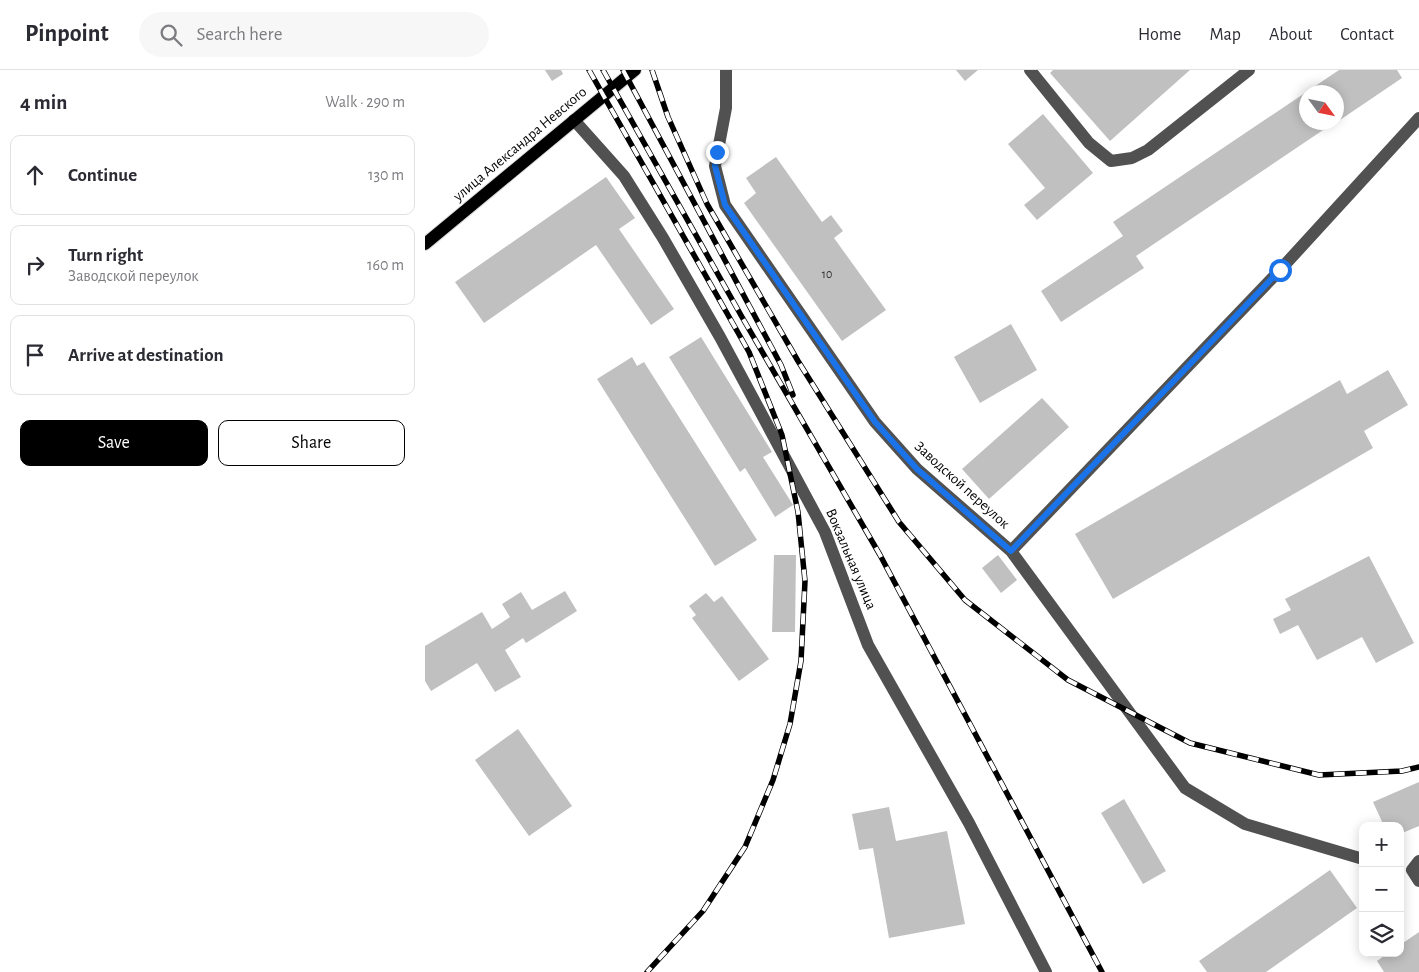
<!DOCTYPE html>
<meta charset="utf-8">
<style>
:root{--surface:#fff;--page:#f7f7f7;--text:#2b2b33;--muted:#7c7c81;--line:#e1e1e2;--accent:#000}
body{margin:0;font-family:"Alegreya Sans",sans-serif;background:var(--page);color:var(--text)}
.controls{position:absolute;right:15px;bottom:15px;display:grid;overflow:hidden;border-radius:10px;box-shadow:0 2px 12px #0003}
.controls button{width:45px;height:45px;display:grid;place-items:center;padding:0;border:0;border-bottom:1px solid var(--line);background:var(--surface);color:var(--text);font:25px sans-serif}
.compass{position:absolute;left:874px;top:15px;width:45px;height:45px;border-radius:50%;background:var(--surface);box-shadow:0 2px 12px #0003;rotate:123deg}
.stop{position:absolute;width:15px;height:15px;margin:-11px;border:4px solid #1a73e8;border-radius:50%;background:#fff}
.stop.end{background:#1a73e8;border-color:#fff;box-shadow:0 1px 5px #0008}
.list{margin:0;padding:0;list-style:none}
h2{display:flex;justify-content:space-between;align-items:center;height:65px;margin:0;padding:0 20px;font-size:21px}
h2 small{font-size:16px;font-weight:400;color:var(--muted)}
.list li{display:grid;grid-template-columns:32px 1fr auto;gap:15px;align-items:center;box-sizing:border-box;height:80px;margin:0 10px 10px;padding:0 10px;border:1px solid var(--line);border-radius:10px}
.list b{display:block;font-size:19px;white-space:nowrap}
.list p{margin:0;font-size:16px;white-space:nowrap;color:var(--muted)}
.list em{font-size:16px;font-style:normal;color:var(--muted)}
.actions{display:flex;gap:10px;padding:15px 20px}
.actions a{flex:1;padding:11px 0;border:1px solid var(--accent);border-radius:10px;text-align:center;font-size:18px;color:var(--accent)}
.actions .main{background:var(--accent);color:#fff}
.icon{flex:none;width:28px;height:28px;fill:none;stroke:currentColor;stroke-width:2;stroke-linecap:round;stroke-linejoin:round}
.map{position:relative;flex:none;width:994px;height:902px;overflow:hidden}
header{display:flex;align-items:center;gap:30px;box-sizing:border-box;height:70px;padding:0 25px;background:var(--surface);border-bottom:1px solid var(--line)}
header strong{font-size:24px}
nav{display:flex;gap:28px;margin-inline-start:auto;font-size:18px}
.search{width:350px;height:45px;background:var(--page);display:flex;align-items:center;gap:12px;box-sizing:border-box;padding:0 18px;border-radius:28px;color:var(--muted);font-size:19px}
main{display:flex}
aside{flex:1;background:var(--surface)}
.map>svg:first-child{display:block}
.building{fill:#c0c0c0}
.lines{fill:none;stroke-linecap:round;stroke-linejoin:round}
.major-casing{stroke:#dbdbdb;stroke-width:14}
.minor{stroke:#515151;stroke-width:12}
.major{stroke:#000;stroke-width:12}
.rail-casing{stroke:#000;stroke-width:5.5}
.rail{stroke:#fff;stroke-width:4;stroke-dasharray:11;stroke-linecap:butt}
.route{stroke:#1a73e8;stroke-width:6}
.labels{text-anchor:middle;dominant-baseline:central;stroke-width:4;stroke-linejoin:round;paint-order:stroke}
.number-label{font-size:12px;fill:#303030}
.street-label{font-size:15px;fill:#000;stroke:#fff}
</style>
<header>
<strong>Pinpoint</strong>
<div class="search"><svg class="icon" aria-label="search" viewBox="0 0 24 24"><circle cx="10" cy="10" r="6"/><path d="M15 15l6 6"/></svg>Search here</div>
<nav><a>Home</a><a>Map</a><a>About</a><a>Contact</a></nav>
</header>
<main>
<aside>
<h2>4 min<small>Walk · 290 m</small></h2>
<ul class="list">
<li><svg class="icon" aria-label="ahead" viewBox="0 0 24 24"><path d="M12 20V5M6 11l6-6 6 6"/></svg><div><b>Continue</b></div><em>130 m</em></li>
<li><svg class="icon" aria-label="right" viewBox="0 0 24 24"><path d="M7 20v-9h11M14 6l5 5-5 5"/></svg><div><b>Turn right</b><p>Заводской переулок</p></div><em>160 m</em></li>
<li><svg class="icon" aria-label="arrive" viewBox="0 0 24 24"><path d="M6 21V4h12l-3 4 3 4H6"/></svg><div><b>Arrive at destination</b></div></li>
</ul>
<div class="actions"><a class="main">Save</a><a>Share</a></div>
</aside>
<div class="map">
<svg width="994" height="902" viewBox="0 0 994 902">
<rect width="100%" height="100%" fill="#fff"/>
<!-- building -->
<path class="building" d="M 120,0 L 136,0 L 138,4 L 127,11 Z
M 531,0 L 553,0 L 540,11 Z
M 628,0 L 765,0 L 685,71 L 625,3 Z
M 914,0 L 972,0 L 977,8 L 912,52 L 912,22 L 882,22 L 882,52 L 910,52 L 711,186 L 719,198 L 636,252 L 616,221 L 698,166 L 688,152 Z
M 618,44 L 668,103 L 612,150 L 599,135 L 620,118 L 583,74 Z
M 351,87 L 397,152 L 406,145 L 418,161 L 409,168 L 461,240 L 417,271 L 319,133 L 331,123 L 321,108 Z
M 181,107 L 210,148 L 194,159 L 249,239 L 226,255 L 171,175 L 59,253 L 30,212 Z
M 586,254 L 612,300 L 555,333 L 529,287 Z
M 276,267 L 347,382 L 338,387 L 368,435 L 350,447 L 320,398 L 315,402 L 244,287 Z
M 207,287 L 212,296 L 219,292 L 332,470 L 290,496 L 172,309 Z
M 963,300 L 983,335 L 939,361 L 948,378 L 688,529 L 650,464 L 915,310 L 922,324 Z
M 617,328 L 644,357 L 564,429 L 537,399 Z
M 349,485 L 371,485 L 370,562 L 347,562 Z
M 573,485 L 592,510 L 576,523 L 557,498 Z
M 944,486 L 989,573 L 951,593 L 937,567 L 892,590 L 873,555 L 855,564 L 848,549 L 866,540 L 860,529 Z
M 140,521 L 152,541 L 101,573 L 98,568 L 80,580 L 96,607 L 70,622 L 52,593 L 6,621 L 0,611 L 0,576 L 57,542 L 67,559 L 85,547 L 77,534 L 96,522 L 107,540 Z
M 281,523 L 289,532 L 297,526 L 344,589 L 314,611 L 267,548 L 271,545 L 264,536 Z
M 93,659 L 147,736 L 104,766 L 50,690 Z
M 994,712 L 994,756 L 975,764 L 975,756 L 959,756 L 948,732 Z
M 699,729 L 741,801 L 718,814 L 676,743 Z
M 464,737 L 471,771 L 522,761 L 540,854 L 464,868 L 448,778 L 434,780 L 427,744 Z
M 905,800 L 932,838 L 841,902 L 782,902 L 774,891 Z
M 994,862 L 994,902 L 959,902 L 952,891 L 963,883 L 975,883 L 975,875 Z"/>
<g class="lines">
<defs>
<path id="major" d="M 0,174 L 210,0"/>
</defs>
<!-- major casing -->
<use href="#major" class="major-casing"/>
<!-- minor -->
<path class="minor" d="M 301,0 L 301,38 L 290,96 L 300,135 L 450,352 L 492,399 L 586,481 L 760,718 L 820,754 L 938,789
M 605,0 L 664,73 L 686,91 L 707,88 L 723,80 L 824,0
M 149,50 L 199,106 L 238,168 L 295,267 L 400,462 L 443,575 L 544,753 L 621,902
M 586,481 L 855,200 L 994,48
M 994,791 L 987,800 L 994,811"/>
<!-- major -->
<use href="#major" class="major"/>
<defs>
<path id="rail" d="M 164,0 L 324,282 L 357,365 L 373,442 L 380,511 L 376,591 L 365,654 L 348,710 L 320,777 L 278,841 L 222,902
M 178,0 L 317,247 L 455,485 L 677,902
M 198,0 L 356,295 L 368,325
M 227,0 L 243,47 L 282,134 L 373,291 L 474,452 L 540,530 L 643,610 L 765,673 L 894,705 L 977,701 L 994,697"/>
</defs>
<!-- rail casing -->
<use href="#rail" class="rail-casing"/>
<!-- rail -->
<use href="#rail" class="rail"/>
</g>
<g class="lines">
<!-- route -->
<path class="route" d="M 292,82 L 290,96 L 300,135 L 450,352 L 492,399 L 586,481 L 855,200"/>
</g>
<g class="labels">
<!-- number labels -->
<g class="number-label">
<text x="402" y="204">10</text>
</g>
<!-- street labels -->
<g class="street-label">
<text transform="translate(95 74) rotate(-40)">улица Александра Невского</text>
<text transform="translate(537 415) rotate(42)">Заводской переулок</text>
<text transform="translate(426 489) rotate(67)">Вокзальная улица</text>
</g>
</g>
</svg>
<div class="controls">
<button>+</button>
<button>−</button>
<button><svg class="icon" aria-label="layers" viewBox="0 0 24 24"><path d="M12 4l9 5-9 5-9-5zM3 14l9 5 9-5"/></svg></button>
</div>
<svg class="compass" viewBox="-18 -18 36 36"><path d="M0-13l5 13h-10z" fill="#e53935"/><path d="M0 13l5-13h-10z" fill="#7c7c81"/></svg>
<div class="stop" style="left:855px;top:200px"></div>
<div class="stop end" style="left:292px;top:82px"></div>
</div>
</main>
